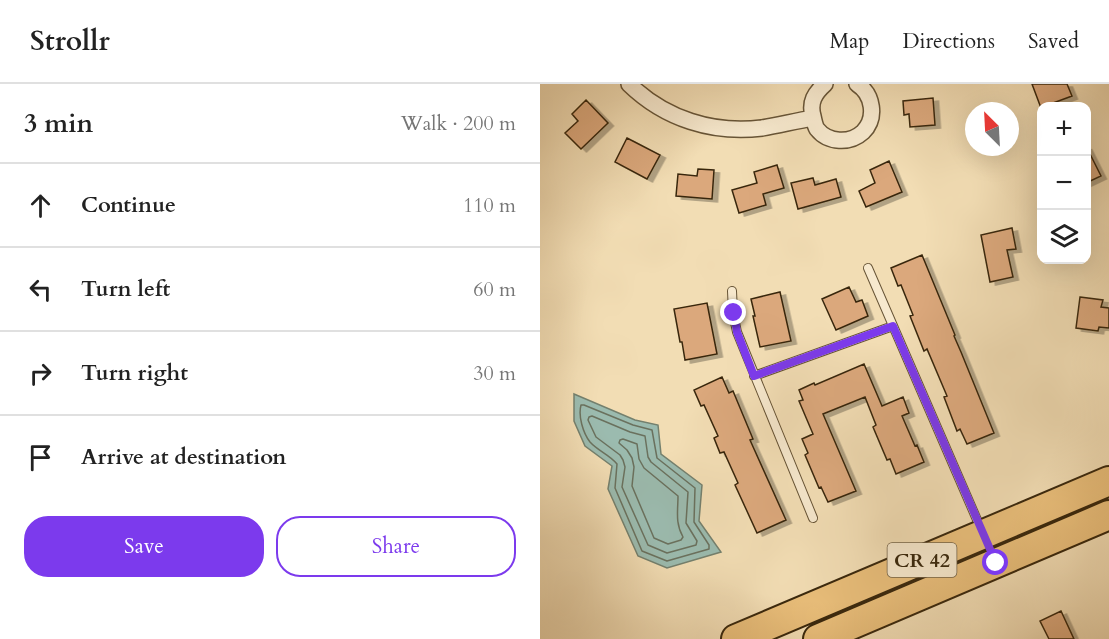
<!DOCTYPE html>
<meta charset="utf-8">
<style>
:root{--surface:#fff;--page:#f2f2f2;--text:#222;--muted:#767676;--line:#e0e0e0;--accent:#7c3aed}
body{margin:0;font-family:Cardo,serif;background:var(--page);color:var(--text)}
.controls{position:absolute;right:18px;top:18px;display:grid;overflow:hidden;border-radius:12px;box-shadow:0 6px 24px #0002}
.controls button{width:54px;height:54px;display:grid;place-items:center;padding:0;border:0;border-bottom:2px solid var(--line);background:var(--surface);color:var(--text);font:30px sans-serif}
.compass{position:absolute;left:425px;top:18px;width:54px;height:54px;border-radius:50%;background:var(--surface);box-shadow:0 6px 24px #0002;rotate:336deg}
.stop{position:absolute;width:18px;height:18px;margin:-14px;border:4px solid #7c3aed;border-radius:50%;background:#fff}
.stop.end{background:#7c3aed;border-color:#fff;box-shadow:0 2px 6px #0008}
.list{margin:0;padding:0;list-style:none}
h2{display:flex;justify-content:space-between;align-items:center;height:78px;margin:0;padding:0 24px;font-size:26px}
h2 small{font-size:20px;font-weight:400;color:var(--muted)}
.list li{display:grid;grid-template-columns:39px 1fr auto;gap:18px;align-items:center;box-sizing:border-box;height:84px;padding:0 24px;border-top:2px solid var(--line)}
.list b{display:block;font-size:22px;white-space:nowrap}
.list em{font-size:20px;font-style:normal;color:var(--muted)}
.actions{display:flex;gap:12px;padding:18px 24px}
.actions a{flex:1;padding:14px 0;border:2px solid var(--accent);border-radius:24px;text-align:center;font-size:21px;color:var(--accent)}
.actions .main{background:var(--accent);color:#fff}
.icon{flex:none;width:33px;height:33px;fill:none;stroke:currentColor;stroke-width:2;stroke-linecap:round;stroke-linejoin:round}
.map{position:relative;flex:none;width:569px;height:555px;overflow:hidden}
header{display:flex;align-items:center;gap:36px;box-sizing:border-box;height:84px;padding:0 30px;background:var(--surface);border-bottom:2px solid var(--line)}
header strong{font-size:28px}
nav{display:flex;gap:33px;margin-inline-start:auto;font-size:21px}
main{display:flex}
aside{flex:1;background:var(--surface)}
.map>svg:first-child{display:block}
.water{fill:#9bbbaf;stroke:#74806e;stroke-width:1.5}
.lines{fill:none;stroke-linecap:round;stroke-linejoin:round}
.shore{stroke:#6a715e;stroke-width:1.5}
.building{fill:#dba87c;stroke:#39270c;stroke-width:1.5;filter:url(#shadow)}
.lane-casing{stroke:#675436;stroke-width:10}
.street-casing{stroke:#675436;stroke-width:18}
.highway-casing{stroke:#39270c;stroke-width:32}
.lane{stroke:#f7e9ce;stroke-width:8}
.street{stroke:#f7e9ce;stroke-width:15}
.highway{stroke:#e9be7a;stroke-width:28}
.route{stroke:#7c3aed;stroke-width:8}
.labels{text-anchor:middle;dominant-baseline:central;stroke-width:6;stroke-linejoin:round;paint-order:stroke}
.shield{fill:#f7e9ce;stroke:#726146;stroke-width:1.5}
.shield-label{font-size:20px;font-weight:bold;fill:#39270c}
</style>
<header>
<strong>Strollr</strong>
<nav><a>Map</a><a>Directions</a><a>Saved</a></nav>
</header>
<main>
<aside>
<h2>3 min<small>Walk · 200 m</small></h2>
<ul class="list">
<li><svg class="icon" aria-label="ahead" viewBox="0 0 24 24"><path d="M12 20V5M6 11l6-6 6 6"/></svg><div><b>Continue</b></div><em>110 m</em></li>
<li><svg class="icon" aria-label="left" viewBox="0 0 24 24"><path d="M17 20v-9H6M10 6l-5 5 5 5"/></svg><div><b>Turn left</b></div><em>60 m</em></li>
<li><svg class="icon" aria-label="right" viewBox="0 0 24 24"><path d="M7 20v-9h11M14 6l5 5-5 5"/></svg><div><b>Turn right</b></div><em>30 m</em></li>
<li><svg class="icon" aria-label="arrive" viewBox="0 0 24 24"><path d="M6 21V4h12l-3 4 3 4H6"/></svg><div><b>Arrive at destination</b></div></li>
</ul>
<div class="actions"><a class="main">Save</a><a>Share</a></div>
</aside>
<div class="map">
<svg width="569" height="555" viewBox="0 0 569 555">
<defs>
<filter id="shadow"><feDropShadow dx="5.5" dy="3" stdDeviation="0" flood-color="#0004"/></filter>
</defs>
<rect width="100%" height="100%" fill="#f2ddb4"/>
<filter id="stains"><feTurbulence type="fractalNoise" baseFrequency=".00333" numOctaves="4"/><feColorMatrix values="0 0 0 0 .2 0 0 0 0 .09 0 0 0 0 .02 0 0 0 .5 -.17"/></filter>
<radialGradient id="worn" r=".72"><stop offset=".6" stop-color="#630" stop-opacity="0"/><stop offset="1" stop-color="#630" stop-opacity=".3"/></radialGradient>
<!-- water -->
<path class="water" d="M 34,310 L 95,336 L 118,341 L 121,370 L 162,401 L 159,437 L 181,468 L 127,484 L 98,472 L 68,405 L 72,382 L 45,362 L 34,337 Z"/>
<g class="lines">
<!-- shore -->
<path class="shore" d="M 41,321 L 44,321 L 93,341 L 112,346 L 117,374 L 155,404 L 154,438 L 169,461 L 169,465 L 127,477 L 102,467 L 75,404 L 77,380 C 70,371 58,367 50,358 C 43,349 38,332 41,321 Z
M 49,333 L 52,332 L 90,348 L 105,352 L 108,373 L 111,378 L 148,408 L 146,439 L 157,457 L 156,461 L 127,469 L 108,461 L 82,403 L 85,383 L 83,376 L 80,371 L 56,353 L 48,336 Z
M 83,355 L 97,360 L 99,375 L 104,384 L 138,412 C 138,427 135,439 143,453 L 141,456 L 128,460 L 114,454 L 92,402 L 94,383 L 92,374 L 87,366 L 79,359 L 80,356 Z"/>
</g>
<!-- building -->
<path class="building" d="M 492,0 L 527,0 L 532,12 L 505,22 L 501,22 L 501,24 Z
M 393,14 L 395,41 L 370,43 L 369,30 L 364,31 L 363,17 Z
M 46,16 L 68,39 L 41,65 L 25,49 L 38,37 L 32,30 Z
M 87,54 L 120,71 L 107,95 L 75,78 Z
M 546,62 L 561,92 L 546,99 Z
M 349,77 L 362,108 L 326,123 L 319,107 L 335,99 L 330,86 Z
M 237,81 L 244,104 L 223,110 L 226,121 L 199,129 L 192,106 L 217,99 L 214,88 Z
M 158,85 L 174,86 L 172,115 L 136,112 L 138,90 L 157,92 Z
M 273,94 L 275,101 L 296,95 L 301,113 L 258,125 L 251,99 Z
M 472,144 L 476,165 L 467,166 L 473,193 L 450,198 L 441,151 Z
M 382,171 L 415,251 L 414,252 L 421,268 L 454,349 L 427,360 L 420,345 L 417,347 L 404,313 L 407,312 L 387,265 L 384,267 L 370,232 L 373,231 L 361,201 L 358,202 L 351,184 Z
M 309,203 L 316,218 L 322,216 L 328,232 L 296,246 L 282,215 Z
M 240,208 L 251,257 L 220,263 L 213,232 L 215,232 L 211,215 Z
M 540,213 L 563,216 L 561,223 L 569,224 L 569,244 L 559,243 L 558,247 L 536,244 Z
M 167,219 L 177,270 L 145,276 L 142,258 L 140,258 L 134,225 Z
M 324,280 L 342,322 L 363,313 L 369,329 L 362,332 L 375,362 L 377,361 L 384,378 L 356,390 L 350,375 L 347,376 L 333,343 L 336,341 L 325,313 L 283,330 L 316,407 L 288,418 L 281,403 L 279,404 L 265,371 L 268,369 L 262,355 L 273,350 L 259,317 L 263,316 L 259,306 L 274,299 L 275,301 Z
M 182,293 L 189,309 L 193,307 L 213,355 L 210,356 L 246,436 L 217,449 L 195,401 L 198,399 L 184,368 L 180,369 L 174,354 L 178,352 L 164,321 L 161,322 L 154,306 Z
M 521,527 L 534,555 L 509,555 L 500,537 Z"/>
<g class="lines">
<defs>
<path id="lane" d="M 328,184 L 441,445
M 192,207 L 193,229 L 197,248 L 273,434
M 214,292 L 353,242"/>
<path id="street" d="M 89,0 C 125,35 173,50 222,44 C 239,41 256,37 273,34
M 285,0 C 275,9 269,18 273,32 C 274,37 275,42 277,45 C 288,59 310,60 323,48 C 337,34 333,10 317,0"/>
<path id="highway" d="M 196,555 L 569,397
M 278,555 L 569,431"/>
</defs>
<!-- lane casing -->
<use href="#lane" class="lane-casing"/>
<!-- street casing -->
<use href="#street" class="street-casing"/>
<!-- highway casing -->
<use href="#highway" class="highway-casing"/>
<!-- lane -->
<use href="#lane" class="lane"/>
<!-- street -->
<use href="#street" class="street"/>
<!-- highway -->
<use href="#highway" class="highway"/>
</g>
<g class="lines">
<!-- route -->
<path class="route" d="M 194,229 L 197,248 L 214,292 L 353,242 L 456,479"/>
</g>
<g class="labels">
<!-- shield labels -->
<rect class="shield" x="347.5" y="459" width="69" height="34" rx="4.5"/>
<g class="shield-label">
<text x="382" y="476">CR 42</text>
</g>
</g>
<rect width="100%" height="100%" filter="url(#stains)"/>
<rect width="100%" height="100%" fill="url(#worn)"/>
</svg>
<div class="controls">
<button>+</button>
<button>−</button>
<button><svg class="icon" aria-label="layers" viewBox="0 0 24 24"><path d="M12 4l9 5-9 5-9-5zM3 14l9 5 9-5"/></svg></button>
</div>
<svg class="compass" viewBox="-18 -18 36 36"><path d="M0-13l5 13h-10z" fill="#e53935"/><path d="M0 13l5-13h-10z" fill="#767676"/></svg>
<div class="stop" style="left:456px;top:479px"></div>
<div class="stop end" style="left:194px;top:229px"></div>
</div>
</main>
